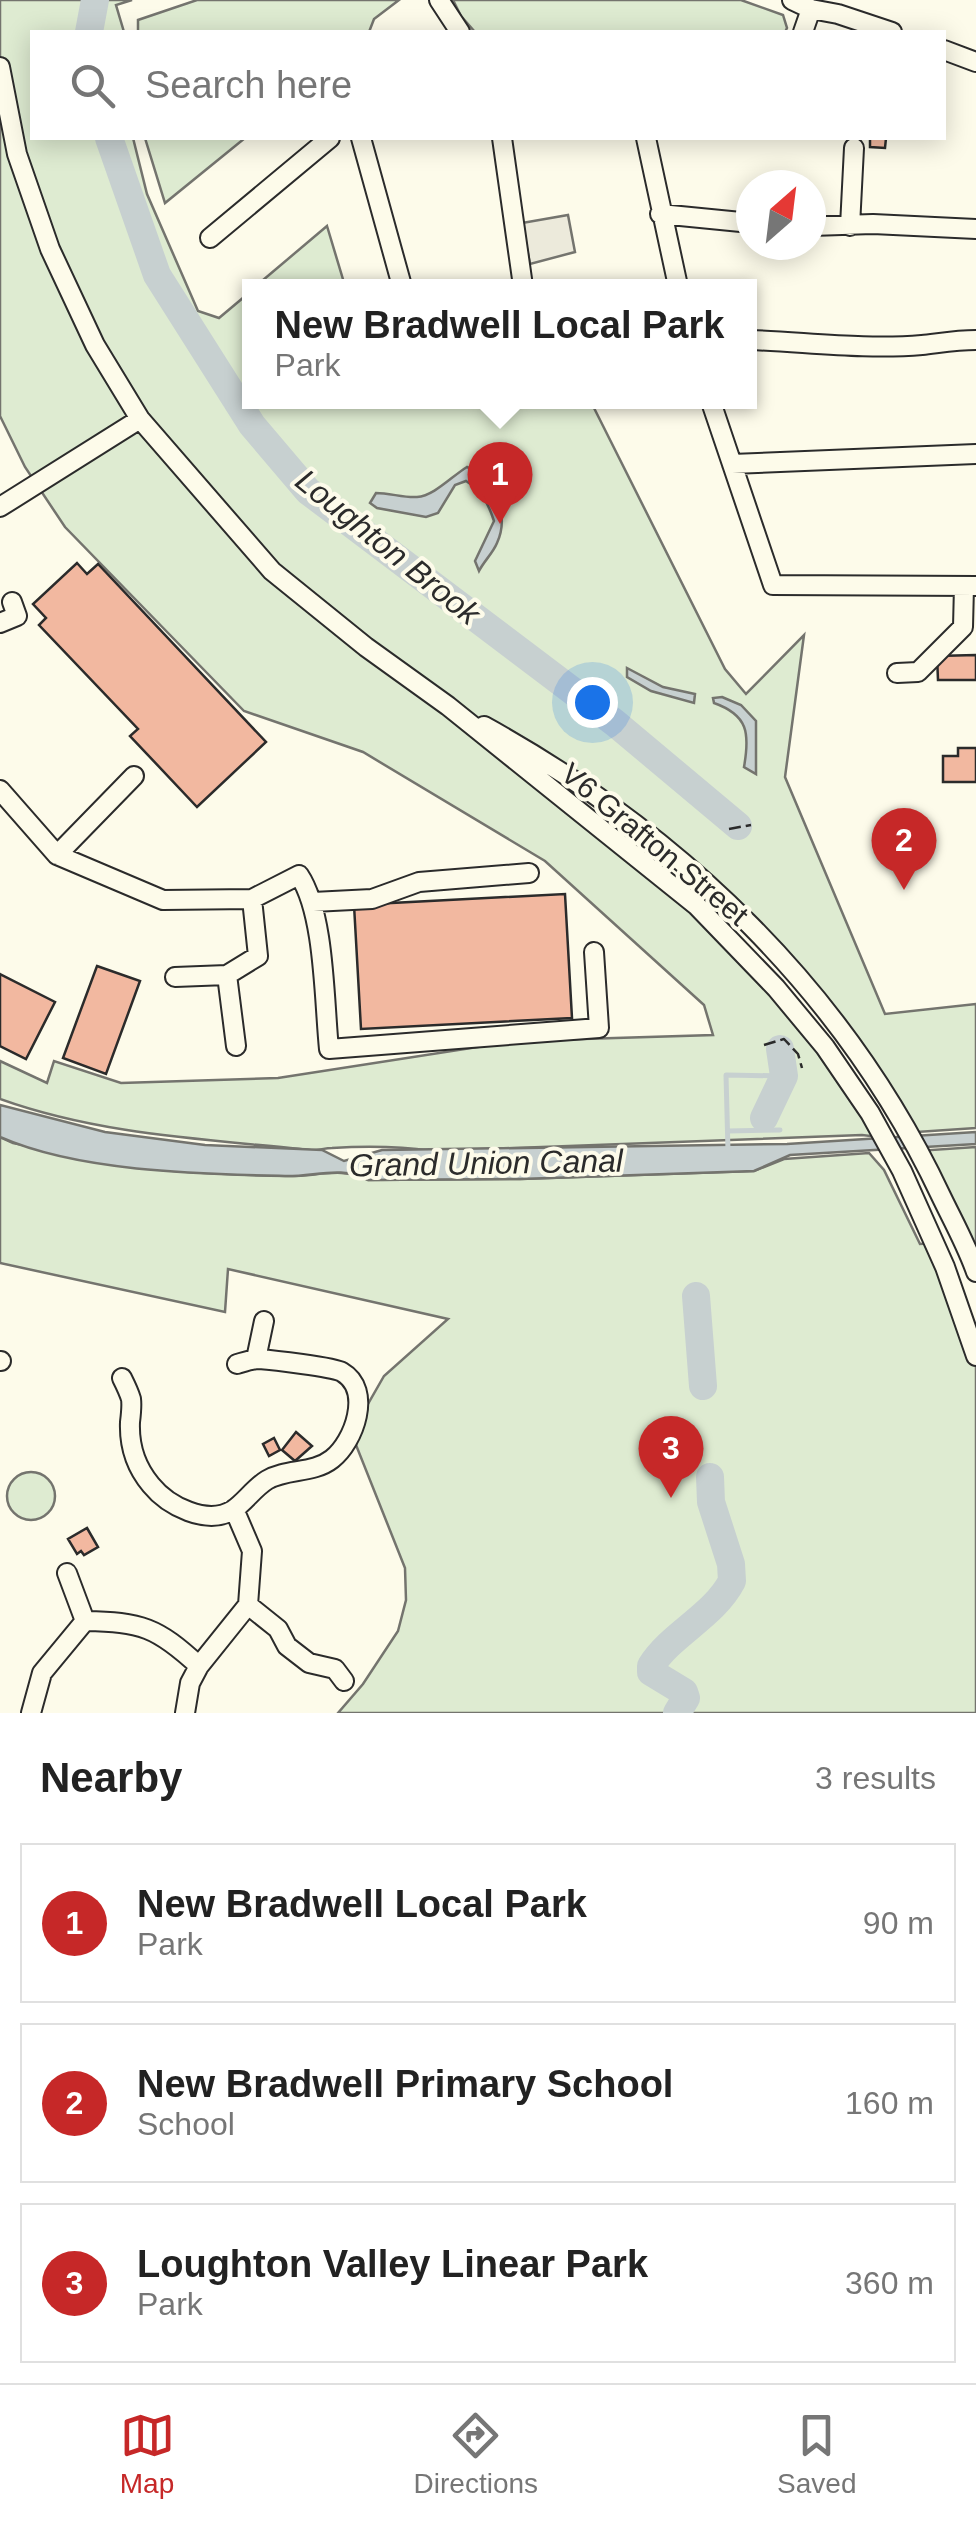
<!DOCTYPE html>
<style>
:root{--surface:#fff;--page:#f6f6f6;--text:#222;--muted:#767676;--line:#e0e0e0;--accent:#c62828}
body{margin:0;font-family:Arial,sans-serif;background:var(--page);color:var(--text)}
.compass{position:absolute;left:736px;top:170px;width:90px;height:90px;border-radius:50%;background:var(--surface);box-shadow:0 5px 25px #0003;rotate:28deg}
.you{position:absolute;left:592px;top:702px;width:35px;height:35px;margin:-25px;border:8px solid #fff;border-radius:50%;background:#1a73e8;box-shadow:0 0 0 15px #1a73e833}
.badge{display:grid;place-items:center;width:65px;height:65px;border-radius:50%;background:var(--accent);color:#fff;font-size:32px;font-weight:700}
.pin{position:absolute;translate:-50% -82px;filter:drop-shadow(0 2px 5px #0008)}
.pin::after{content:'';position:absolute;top:52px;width:35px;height:30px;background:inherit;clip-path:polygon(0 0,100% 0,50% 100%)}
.popup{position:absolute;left:242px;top:279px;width:515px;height:130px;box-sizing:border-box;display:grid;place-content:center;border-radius:0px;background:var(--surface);filter:drop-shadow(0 2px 8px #0005);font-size:32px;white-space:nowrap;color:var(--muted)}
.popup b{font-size:38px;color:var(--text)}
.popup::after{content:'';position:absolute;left:50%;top:100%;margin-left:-20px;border:20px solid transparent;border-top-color:var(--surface)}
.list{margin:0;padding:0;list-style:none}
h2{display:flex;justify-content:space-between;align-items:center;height:130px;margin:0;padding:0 40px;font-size:42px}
h2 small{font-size:32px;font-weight:400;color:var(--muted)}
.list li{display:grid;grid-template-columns:65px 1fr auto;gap:30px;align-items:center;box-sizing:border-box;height:160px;margin:0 20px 20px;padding:0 20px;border:2px solid var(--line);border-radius:0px}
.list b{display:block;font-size:38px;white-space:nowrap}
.list p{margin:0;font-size:32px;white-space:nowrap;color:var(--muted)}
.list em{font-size:32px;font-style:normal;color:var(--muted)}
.icon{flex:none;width:55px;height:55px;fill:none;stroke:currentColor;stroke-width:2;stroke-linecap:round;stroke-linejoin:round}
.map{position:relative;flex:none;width:976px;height:1713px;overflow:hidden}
.search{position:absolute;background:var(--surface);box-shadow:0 5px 25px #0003;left:30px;right:30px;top:30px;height:110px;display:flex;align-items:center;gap:25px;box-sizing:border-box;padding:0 35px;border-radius:0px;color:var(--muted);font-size:38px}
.sheet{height:670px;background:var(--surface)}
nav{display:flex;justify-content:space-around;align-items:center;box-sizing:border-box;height:140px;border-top:2px solid var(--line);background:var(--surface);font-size:28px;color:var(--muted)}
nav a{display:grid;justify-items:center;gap:5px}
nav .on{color:var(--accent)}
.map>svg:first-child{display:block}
.green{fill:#deebd1;stroke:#74746e;stroke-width:2.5}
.parking{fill:#eceadb;stroke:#74746e;stroke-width:2.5}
.water{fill:#c7d0d0;stroke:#74746e;stroke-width:2.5}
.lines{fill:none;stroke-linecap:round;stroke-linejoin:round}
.stream{stroke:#c7d0d0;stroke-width:5}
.river{stroke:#c7d0d0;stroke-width:28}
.building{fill:#f2b8a0;stroke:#2b2b2b;stroke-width:2.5}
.minor-casing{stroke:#2b2b2b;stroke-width:22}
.minor{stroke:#fdfbea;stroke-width:18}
.fence{stroke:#2b2b2b;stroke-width:2.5;stroke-dasharray:12 5;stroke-linecap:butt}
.labels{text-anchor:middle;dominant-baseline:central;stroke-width:8;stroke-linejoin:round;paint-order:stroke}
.street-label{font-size:30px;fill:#2b2b2b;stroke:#fdfbea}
.water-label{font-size:32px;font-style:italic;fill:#2b2b2b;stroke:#fdfbea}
</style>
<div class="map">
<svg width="976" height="1713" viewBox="0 0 976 1713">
<rect width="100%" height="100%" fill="#fdfbea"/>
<!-- green -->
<path class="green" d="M 0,0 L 132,0 L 116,5 L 124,32 L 32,32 L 32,138 L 133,138 L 147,194 L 198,311 L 219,318 L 250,292 L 250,402 L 591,402 L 725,669 L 746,694 L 804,635 L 785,777 L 885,1014 L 976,1004 L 976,1128 L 902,1133 L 828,1010 L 671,851 L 457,711 L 590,812 L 776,988 L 887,1138 L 862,1135 L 431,1151 C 398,1146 365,1146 332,1148 C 324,1148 317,1151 309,1150 C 205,1139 100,1135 0,1099 L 0,1061 L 47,1083 L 54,1061 L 121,1083 L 278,1078 L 517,1041 L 713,1035 L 704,1005 L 545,861 L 363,752 L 244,711 L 65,527 L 25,467 L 0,416 Z
M 197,0 L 399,0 L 374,19 L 369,32 L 138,32 L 138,20 Z
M 453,0 L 741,0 L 783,15 L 787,28 L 785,32 L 475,32 L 461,16 Z
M 145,138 L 245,138 L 165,203 Z
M 327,226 L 345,286 L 256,286 Z
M 0,1137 L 13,1143 C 53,1151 93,1163 134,1167 C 184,1173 236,1175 287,1176 C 316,1177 341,1166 368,1180 L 520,1179 L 754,1171 L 784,1159 L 869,1153 L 884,1170 L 920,1244 L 935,1243 L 976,1356 L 976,1713 L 338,1713 L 363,1684 L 398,1631 L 406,1600 L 405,1568 L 356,1445 L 368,1404 L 384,1376 L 448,1319 L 228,1269 L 225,1312 L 0,1263 Z
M 976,1147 L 976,1272 L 916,1151 Z
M7 1496a24 24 0 1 1 48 0a24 24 0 1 1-48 0Z"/>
<!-- parking -->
<path class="parking" d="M 568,215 L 575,252 L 530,264 L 522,223 Z"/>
<!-- water -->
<path class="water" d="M 467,467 C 494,478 510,515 497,543 C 493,553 484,561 479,571 L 475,561 L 494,521 C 488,503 482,491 466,481 L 455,485 L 438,513 L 426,517 L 377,508 L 370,503 L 376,493 C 390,493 404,498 417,497 C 434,496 452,476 467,467 Z
M 627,668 L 663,687 L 695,694 L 694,703 L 651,691 L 627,677 Z
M 722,697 L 741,705 L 756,721 L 756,774 L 744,767 C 750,733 748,715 714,703 L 713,698 Z
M 0,1105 L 105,1132 L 205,1145 L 322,1150 L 344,1161 L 382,1150 L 787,1144 L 976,1132 L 976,1144 L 790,1155 L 754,1171 L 520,1179 L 368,1180 C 341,1165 314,1177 285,1176 C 199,1174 79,1172 0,1137 Z"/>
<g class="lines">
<!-- stream -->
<path class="stream" d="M 728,1131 L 780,1130
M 728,1151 L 726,1075 L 784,1076"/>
<!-- river -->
<path class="river" d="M 89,32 L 95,0
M 109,138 L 157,275 L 252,425 L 308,491 L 615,723 L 738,826
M 764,1118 L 784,1076 L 780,1049
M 696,1296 L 703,1386
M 677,1713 L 686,1698 L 684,1692 L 651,1672 L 651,1666 C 672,1633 713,1617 732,1581 L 731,1564 L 711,1502 L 710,1477"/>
</g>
<!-- building -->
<path class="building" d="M 870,138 L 886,138 L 885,148 L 870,147 Z
M 77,563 L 87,574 L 98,564 L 266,742 L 197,807 L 130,736 L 138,729 L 39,625 L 46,618 L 33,604 Z
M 976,655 L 976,680 L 938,680 L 937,656 Z
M 958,748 L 976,748 L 976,782 L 943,782 L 943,756 L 958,756 Z
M 565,894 L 572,1018 L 361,1029 L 354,905 Z
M 97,966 L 140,981 L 106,1074 L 63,1058 Z
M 0,974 L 55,1002 L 26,1059 L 0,1046 Z
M 296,1432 L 312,1446 L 295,1461 L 282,1450 Z
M 274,1438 L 280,1450 L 269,1456 L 263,1444 Z
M 87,1528 L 98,1547 L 84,1555 L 81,1551 L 77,1554 L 68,1539 Z"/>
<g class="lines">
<defs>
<path id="minor" d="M 439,0 L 460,32
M 792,0 L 811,9 L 838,14 L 892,32
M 803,32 L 811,9
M 944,50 L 976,62
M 0,67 L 17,154 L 50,249 L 95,345 L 140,419 L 272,571 L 366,647 L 448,706 L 697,906 L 776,988 L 825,1047 L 870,1113 L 902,1171 L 945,1267 L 976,1356
M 361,138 L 402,286
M 502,138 L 523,286
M 646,138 L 678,286
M 660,214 L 751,223
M 811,226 L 873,224 L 976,229
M 850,226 L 854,148
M 210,238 L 330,138
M 750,340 C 806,342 866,350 922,345 C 940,343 957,340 976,340
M 711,402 L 773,585 L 976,586
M 732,464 L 976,454
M 0,507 L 140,419
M 0,623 L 17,616 L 12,602
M 897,673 L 918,672 L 963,627 L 964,586
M 484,726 C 680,834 845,992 941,1196 C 953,1221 967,1246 976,1272
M 0,790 L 57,855 L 163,900 L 252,899 L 299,875 C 325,914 324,1001 329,1049 L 599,1028 L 594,952
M 57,855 L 134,776
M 313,902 L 372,899 L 419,882 L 529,873
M 175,977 L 227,975
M 236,1046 L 227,975 L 258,956 L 252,899
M 256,1359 L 264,1321
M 0,1361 L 1,1361
M 122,1378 C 125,1384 129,1392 131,1399 C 132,1406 131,1414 130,1422 C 129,1446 135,1466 151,1485 C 168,1506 207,1526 233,1510 C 245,1502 254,1488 267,1480 C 287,1468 313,1474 332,1459 C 354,1442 373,1390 342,1372 C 333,1367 272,1360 259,1359 C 252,1359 244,1362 237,1364
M 67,1573 L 85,1621
M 248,1605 L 278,1629 L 287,1646 L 309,1663 L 335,1669 L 344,1681
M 31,1713 L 42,1673 L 85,1621 C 141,1622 157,1627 199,1666
M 185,1713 L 190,1683 L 199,1666 L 248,1605 L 252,1551 L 234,1509"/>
</defs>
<!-- minor casing -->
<use href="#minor" class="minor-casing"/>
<!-- minor -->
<use href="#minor" class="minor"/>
<!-- fence -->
<path class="fence" d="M 729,829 L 751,825
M 764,1045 L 784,1039 L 798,1054 L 802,1068"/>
</g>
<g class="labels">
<!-- street labels -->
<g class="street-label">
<text transform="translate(655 844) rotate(40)">V6 Grafton Street</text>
</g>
<!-- water labels -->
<g class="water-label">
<text transform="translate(388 547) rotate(39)">Loughton Brook</text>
<text transform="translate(486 1163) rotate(-1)">Grand Union Canal</text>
</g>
</g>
</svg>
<svg class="compass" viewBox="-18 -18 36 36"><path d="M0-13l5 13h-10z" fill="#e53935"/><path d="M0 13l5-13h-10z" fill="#767676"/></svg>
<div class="you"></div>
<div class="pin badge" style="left:500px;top:524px">1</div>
<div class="popup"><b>New Bradwell Local Park</b>Park</div>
<div class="pin badge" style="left:904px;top:890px">2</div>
<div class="pin badge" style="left:671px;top:1498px">3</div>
<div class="search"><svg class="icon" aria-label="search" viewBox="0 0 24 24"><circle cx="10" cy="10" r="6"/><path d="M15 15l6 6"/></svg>Search here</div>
</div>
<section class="sheet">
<h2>Nearby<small>3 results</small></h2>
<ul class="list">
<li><span class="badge">1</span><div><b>New Bradwell Local Park</b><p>Park</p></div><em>90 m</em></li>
<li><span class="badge">2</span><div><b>New Bradwell Primary School</b><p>School</p></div><em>160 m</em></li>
<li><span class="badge">3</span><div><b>Loughton Valley Linear Park</b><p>Park</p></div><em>360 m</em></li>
</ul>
</section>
<nav>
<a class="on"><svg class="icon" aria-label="map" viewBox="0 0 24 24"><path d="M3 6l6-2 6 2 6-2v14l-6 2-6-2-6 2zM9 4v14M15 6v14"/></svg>Map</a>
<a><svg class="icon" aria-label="directions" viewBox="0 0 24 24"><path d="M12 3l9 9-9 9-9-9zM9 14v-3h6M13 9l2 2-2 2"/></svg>Directions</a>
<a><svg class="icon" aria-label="saved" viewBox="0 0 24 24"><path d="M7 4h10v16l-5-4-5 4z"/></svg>Saved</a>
</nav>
